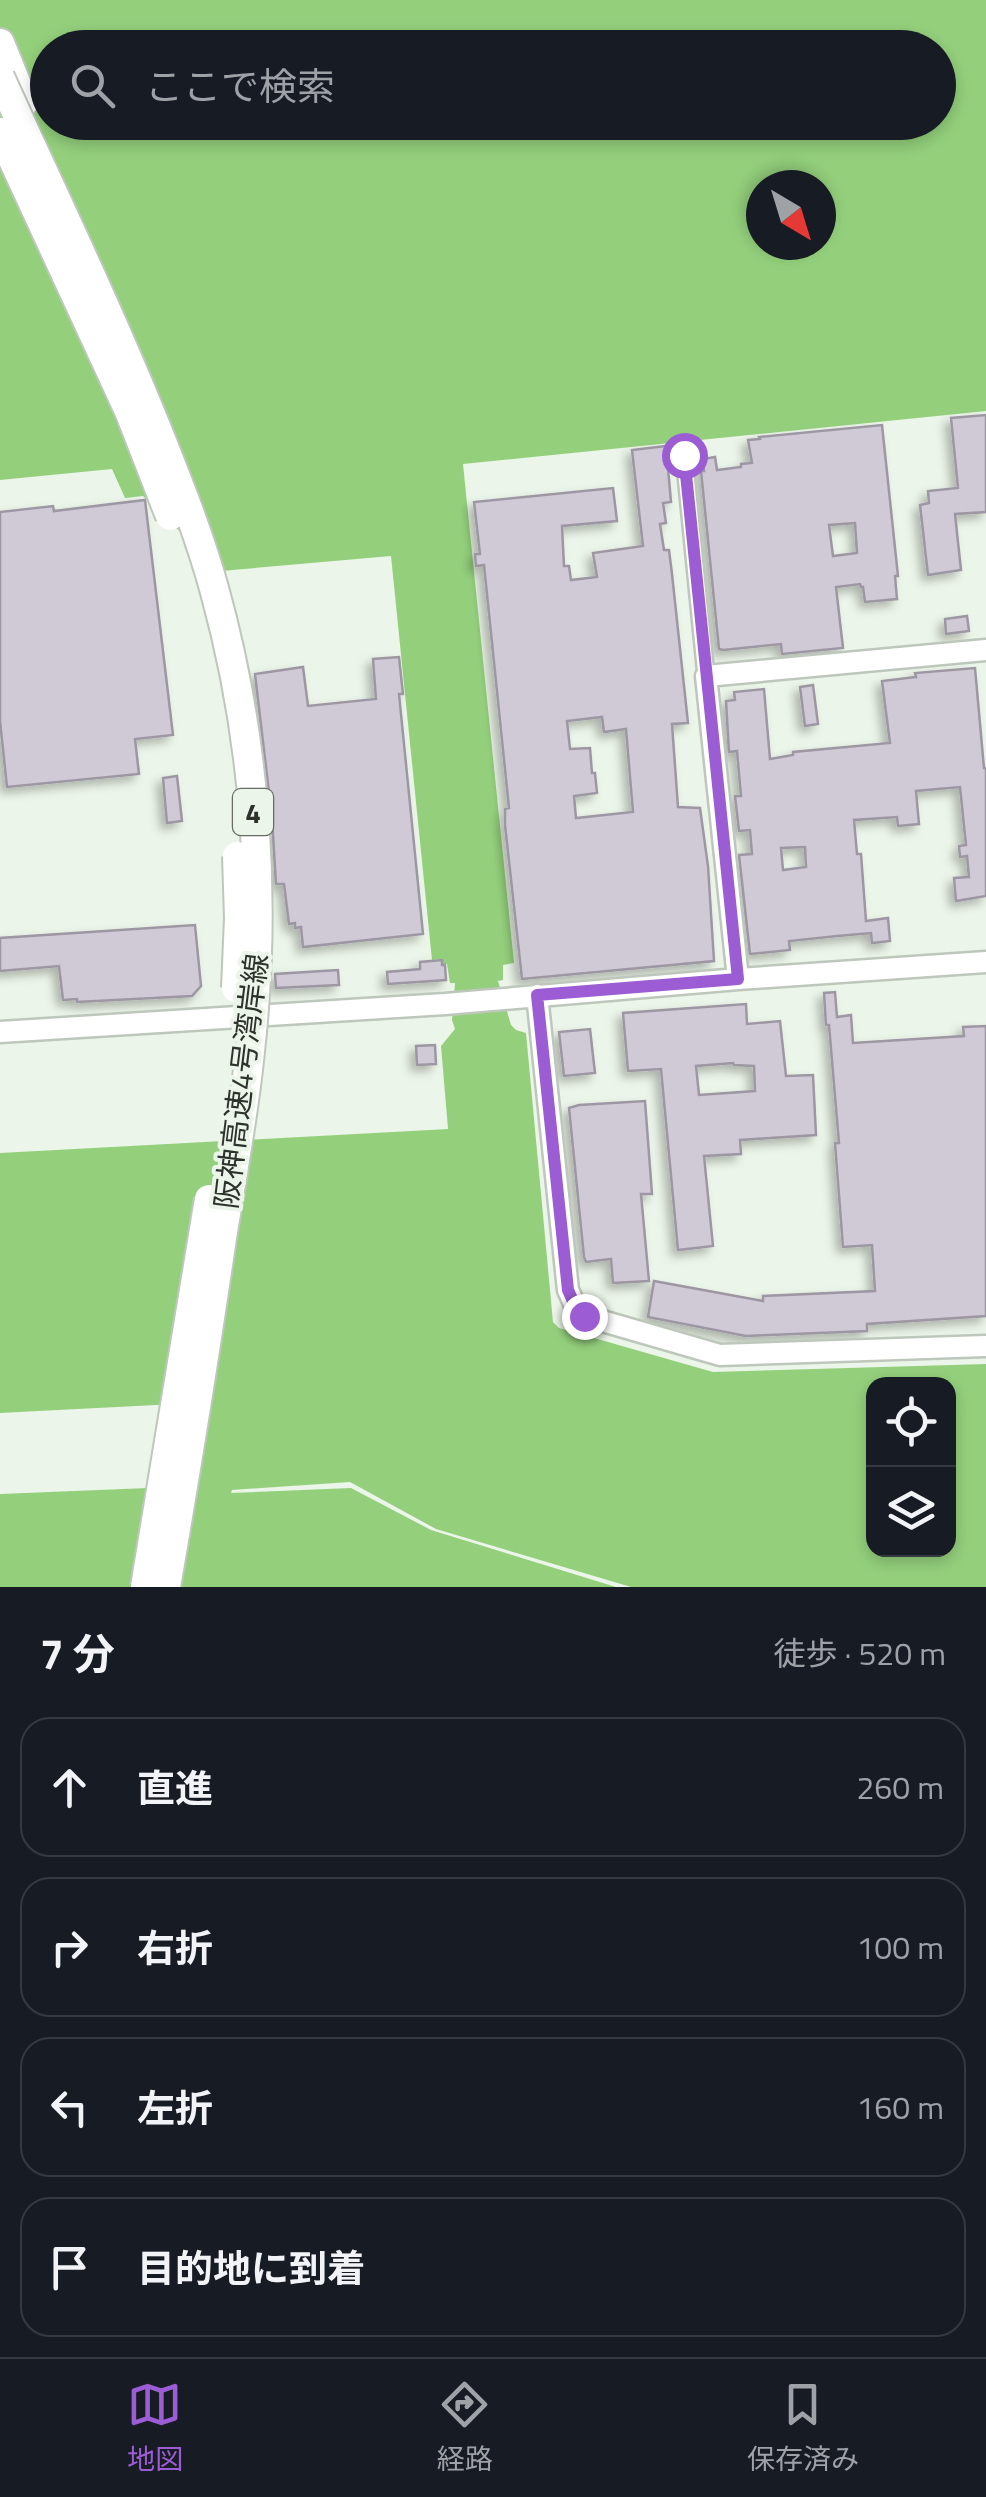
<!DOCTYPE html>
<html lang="ja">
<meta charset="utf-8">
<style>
:root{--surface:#171b24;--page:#20242c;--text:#f1f3f6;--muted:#9ea1a6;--line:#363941;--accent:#9c5cd3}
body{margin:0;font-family:"Titillium Web","Noto Sans JP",sans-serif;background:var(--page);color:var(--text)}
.controls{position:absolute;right:30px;bottom:30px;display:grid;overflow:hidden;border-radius:20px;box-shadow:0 5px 15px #0003}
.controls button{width:90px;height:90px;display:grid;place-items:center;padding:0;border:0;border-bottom:2px solid var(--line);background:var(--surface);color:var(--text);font:50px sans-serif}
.compass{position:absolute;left:746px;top:170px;width:90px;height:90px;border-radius:50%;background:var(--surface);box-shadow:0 5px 15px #0003;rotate:142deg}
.stop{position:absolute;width:30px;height:30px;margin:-22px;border:8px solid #9c5cd3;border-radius:50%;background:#fff}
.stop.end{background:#9c5cd3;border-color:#fff;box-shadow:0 2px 10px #0008}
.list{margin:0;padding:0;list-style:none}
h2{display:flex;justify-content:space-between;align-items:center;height:130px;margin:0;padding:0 40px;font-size:42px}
h2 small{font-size:32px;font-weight:400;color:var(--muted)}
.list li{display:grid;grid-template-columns:65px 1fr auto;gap:30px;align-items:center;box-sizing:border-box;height:140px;margin:0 20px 20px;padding:0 20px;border:2px solid var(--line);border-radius:30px}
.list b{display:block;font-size:38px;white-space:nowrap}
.list em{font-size:32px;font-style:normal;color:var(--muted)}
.icon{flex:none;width:55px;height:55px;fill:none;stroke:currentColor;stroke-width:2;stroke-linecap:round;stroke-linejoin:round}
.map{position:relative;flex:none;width:986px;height:1587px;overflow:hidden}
.search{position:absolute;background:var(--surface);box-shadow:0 5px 15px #0003;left:30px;right:30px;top:30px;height:110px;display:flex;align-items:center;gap:25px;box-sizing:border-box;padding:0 35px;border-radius:55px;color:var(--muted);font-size:38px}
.sheet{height:770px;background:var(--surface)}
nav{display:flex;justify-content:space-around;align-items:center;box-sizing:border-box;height:140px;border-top:2px solid var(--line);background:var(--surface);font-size:28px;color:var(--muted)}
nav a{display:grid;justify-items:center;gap:5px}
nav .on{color:var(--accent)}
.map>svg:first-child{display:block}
.water{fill:#94d07c;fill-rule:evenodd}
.pier{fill:#ecf5e9}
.building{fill:#d0cad7;stroke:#9d97a3;stroke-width:2.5;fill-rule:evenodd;filter:url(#shadow)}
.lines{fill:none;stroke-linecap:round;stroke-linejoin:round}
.minor-casing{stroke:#bec7bb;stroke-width:20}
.tertiary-casing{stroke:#bec7bb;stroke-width:25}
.motorway-casing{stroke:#bec7bb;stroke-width:32}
.minor{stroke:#fff;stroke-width:15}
.tertiary{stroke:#fff;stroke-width:20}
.motorway{stroke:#fff;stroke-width:28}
.motorway-bridge-casing{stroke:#bec7bb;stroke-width:32;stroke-linecap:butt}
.motorway-bridge{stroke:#fff;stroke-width:28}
.route{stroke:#9c5cd3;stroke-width:12}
.labels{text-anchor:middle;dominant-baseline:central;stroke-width:8;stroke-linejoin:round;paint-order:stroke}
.shield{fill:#ecf5e9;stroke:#676c65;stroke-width:2.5}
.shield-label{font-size:28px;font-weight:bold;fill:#2e322d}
.street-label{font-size:30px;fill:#2e322d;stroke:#ecf5e9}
</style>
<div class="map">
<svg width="986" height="1587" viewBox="0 0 986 1587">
<defs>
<filter id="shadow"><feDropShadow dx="-5.5" dy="5.5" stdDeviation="5" flood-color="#0004"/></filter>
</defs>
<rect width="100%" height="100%" fill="#ecf5e9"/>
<!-- water -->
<path class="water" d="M 0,0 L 986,0 L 986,411 L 463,464 L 514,963 L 503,965 L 503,980 L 498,981 L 511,1025 L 516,1030 L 526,1033 L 553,1322 L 559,1328 L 713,1372 L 986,1364 L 986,1587 L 0,1587 L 0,1494 L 148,1488 L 175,1404 L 0,1413 L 0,1153 L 448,1129 L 441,1046 L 455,1029 L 452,1020 L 455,983 L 450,983 L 447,964 L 443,964 L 442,959 L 432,960 L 391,556 L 221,571 L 143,496 L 125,498 L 112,469 L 0,480 ZM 48,48 L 938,48 L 938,122 L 48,122 ZM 761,185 L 821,185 L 821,245 L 761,245 ZM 874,1384 L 948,1384 L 948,1550 L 874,1550 Z"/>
<!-- pier -->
<path class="pier" d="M 350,1482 L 436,1529 L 631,1587 L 616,1587 L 431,1530 L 351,1488 L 231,1493 L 232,1490 Z"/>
<!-- building -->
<path class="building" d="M 986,415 L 986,512 L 955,514 L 961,570 L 928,575 L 920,505 L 929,503 L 928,491 L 958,488 L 951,418 Z
M 882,425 L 898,576 L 895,576 L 897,599 L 865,602 L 863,587 L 861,587 L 860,584 L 836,587 L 843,648 L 782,654 L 781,644 L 723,650 L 719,649 L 701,471 L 704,471 L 703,459 L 715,457 L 717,470 L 741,467 L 741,464 L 752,463 L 748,440 L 760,439 L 759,437 ZM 855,523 L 857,553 L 833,556 L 829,525 Z
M 666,446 L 671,502 L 663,503 L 666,523 L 660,524 L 664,550 L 669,550 L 672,574 L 688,723 L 672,724 L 678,807 L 700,808 L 708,866 L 714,961 L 522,979 L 505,825 L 505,809 L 509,808 L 484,565 L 476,566 L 475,554 L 480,554 L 474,502 L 613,488 L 617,521 L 562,526 L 564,566 L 569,566 L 571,580 L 597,577 L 593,553 L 643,546 L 632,450 ZM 602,717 L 604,732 L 626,729 L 633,812 L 576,818 L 574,796 L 597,793 L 595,773 L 592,773 L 590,748 L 570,749 L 567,721 Z
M 145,500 L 173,735 L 135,739 L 139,774 L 7,787 L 0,721 L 0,512 L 53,506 L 54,511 Z
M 967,616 L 969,631 L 946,634 L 945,619 Z
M 399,657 L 403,694 L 399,694 L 423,934 L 303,947 L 301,927 L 295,928 L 295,923 L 289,924 L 284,884 L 276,884 L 272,818 L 255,674 L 303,667 L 308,706 L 376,699 L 373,659 Z
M 975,668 L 984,768 L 986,768 L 986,896 L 956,901 L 954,878 L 969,877 L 967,856 L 960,857 L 959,846 L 966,845 L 960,787 L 916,791 L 919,824 L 898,826 L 897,817 L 854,820 L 857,854 L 861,854 L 866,921 L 888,918 L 890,941 L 872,943 L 871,933 L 837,936 L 789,941 L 790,950 L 750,954 L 739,855 L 752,854 L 750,830 L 739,831 L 735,796 L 741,796 L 737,751 L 729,752 L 726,701 L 735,700 L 734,692 L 764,689 L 770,759 L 793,755 L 793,752 L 890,743 L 882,681 L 916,677 L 915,673 ZM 805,847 L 806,867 L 783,870 L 781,848 Z
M 813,685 L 818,724 L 805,726 L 800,687 Z
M 177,776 L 182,821 L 167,823 L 163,778 Z
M 195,925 L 201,986 L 192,996 L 77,1002 L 77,999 L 63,1000 L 59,966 L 0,971 L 0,938 Z
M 442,960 L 442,965 L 445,965 L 446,980 L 388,984 L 387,972 L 420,969 L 420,962 Z
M 338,970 L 339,985 L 276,988 L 275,974 Z
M 835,992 L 837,1017 L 851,1015 L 853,1043 L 964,1036 L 963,1027 L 986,1026 L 986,1316 L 867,1324 L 867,1331 L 746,1336 L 648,1317 L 654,1281 L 763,1301 L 763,1296 L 875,1291 L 872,1245 L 843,1247 L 835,1143 L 839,1143 L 838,1131 L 829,1025 L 826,1025 L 824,993 Z
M 746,1004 L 747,1024 L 780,1021 L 786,1076 L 813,1075 L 816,1135 L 740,1140 L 741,1154 L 704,1156 L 713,1246 L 678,1250 L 661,1069 L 628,1071 L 623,1013 ZM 733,1063 L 734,1065 L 754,1066 L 755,1091 L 699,1095 L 696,1066 Z
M 590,1029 L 595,1073 L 564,1076 L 559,1032 Z
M 435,1045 L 436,1064 L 417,1065 L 416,1046 Z
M 645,1101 L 652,1194 L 641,1194 L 649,1281 L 613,1283 L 611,1259 L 586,1262 L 584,1257 L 569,1108 L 579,1105 Z"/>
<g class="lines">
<defs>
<path id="minor" d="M 684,455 L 706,676"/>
<path id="tertiary" d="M 738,979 L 706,676 L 986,650
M 537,995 L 568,1290 L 576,1308 L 585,1316 L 720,1355 L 986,1346
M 0,1032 L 445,1004 L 738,979 L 986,962"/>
<path id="motorway" d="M 0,43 L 24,102"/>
</defs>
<!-- minor casing -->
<use href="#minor" class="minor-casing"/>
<!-- tertiary casing -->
<use href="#tertiary" class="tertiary-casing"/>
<!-- motorway casing -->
<use href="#motorway" class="motorway-casing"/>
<!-- minor -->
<use href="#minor" class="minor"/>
<!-- tertiary -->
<use href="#tertiary" class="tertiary"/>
<!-- motorway -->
<use href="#motorway" class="motorway"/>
<defs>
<path id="motorway-bridge" d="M 0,77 C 53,194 109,310 157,429 C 178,482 200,536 215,592 C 256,741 267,898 250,1051 C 244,1114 232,1176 222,1238 C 205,1354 186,1471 166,1587
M 0,132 L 129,411 L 170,516
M 236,988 L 239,918 L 237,856
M 145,1587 L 209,1199"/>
</defs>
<!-- motorway-bridge casing -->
<use href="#motorway-bridge" class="motorway-bridge-casing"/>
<!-- motorway-bridge -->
<use href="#motorway-bridge" class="motorway-bridge"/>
</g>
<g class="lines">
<!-- route -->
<path class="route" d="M 584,1316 L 576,1308 L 568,1290 L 537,995 L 738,979 L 684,455"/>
</g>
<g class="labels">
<!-- shield labels -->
<rect class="shield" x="233" y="789" width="40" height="46" rx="8"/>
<g class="shield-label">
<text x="253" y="812">4</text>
</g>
<!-- street labels -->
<g class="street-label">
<text transform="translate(241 1081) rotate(-83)">阪神高速4号湾岸線</text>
</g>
</g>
</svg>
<div class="controls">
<button><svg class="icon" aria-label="locate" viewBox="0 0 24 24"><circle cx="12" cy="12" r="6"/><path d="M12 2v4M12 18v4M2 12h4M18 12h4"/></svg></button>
<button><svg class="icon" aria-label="layers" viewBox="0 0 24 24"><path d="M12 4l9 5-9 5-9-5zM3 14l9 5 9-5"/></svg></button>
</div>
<svg class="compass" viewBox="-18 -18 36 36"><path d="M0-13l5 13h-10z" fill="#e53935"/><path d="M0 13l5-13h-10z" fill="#9ea1a6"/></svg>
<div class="stop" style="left:684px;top:455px"></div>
<div class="stop end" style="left:584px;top:1316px"></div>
<div class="search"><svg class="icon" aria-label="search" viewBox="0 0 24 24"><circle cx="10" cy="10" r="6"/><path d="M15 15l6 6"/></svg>ここで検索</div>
</div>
<section class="sheet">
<h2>7 分<small>徒歩 · 520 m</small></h2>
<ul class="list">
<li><svg class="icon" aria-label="ahead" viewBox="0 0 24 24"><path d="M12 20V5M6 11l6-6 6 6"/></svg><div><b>直進</b></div><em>260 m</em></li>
<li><svg class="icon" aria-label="right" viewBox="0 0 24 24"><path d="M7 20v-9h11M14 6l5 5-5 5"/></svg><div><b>右折</b></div><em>100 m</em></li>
<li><svg class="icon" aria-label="left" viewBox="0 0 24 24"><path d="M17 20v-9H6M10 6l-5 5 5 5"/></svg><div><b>左折</b></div><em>160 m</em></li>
<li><svg class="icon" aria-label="arrive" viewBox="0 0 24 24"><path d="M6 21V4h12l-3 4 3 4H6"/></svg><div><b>目的地に到着</b></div></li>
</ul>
</section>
<nav>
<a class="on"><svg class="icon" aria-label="map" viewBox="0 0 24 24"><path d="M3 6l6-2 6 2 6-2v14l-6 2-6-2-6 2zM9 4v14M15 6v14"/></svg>地図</a>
<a><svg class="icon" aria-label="directions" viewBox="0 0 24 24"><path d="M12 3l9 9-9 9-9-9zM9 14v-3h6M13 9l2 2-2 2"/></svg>経路</a>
<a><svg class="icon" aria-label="saved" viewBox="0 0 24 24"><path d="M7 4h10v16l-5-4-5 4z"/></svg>保存済み</a>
</nav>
